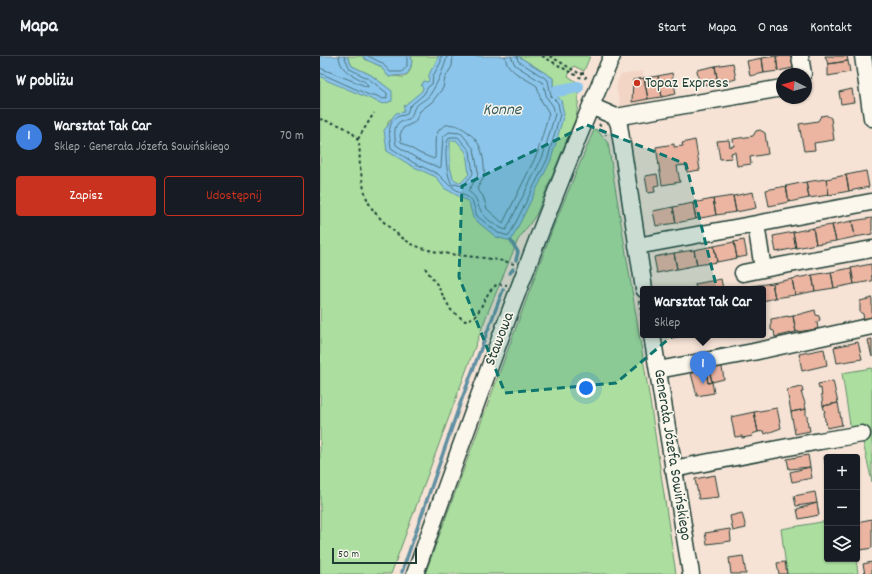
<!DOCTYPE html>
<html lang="pl">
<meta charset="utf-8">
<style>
:root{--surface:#171b24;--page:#20242c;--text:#f1f3f6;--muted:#9ea1a6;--line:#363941;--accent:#c8321e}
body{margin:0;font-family:Dekko,sans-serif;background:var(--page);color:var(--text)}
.controls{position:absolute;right:12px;bottom:12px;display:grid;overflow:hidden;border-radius:4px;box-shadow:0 1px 3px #0004}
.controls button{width:36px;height:36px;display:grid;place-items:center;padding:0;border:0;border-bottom:1px solid var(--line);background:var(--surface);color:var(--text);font:20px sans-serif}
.compass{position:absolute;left:456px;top:12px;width:36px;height:36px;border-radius:50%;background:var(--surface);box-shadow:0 1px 3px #0004;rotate:276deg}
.scale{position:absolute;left:12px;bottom:10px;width:85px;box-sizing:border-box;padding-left:4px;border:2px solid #1f3d34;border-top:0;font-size:11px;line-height:14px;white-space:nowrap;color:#1f3d34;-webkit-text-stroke:3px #fbf7ec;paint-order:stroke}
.you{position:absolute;left:266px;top:332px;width:14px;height:14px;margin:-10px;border:3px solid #fff;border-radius:50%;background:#1a73e8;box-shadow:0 0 0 6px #1a73e833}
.badge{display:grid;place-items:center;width:26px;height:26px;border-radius:50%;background:var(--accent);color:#fff;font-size:13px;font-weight:700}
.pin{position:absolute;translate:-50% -33px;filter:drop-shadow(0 1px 2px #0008)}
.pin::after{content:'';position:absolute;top:21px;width:14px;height:12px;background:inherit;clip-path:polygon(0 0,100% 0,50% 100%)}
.popup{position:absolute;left:320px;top:230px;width:126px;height:52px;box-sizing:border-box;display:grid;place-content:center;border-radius:4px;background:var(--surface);filter:drop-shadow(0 1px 3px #0005);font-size:13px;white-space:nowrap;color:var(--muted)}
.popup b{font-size:15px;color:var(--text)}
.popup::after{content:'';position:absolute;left:50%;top:100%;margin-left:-8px;border:8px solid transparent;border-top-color:var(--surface)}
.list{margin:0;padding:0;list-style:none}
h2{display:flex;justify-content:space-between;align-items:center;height:52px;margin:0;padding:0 16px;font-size:17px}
h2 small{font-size:13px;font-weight:400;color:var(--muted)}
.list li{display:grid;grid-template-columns:26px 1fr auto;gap:12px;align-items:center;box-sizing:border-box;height:56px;padding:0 16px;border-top:1px solid var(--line)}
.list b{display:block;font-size:15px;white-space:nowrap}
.list p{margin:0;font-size:13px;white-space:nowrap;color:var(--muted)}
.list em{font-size:13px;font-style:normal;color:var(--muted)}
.actions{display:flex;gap:8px;padding:12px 16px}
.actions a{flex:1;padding:9px 0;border:1px solid var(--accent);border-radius:4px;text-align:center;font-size:14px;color:var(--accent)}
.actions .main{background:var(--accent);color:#fff}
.icon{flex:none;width:22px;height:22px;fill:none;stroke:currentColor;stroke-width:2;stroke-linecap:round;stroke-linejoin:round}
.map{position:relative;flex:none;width:552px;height:518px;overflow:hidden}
header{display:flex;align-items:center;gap:24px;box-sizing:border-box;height:56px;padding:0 20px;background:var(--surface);border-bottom:1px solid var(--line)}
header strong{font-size:19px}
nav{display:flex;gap:22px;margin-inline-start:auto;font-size:14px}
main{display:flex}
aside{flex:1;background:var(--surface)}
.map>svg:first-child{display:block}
.built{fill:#f3d5c6}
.green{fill:#abde9f;stroke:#658e6a}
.water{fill:#8cc5eb;stroke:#608fa2;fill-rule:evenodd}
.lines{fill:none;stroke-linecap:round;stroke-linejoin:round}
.shore{stroke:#4b737d;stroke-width:1}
.stream{stroke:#608fa2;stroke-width:3.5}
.canal{stroke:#8cc5eb;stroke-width:12}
.building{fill:#ecb5a2;stroke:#1f3d34}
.minor-casing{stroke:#1f3d34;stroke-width:19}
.path{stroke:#1f3d34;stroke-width:2;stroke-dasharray:3 3;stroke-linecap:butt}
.minor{stroke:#fbf7ec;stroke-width:16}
.marked{fill:#0f766e;fill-opacity:0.2;stroke:#0f766e;stroke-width:3;stroke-dasharray:8 5;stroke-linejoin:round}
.poi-dot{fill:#c8321e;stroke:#fbf7ec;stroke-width:1.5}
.labels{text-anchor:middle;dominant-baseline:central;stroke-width:3;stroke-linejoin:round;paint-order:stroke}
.poi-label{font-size:16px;fill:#1f3d34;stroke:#fbf7ec;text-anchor:start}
.street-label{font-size:16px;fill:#1f3d34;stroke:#fbf7ec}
.water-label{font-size:17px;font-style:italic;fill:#3a5f62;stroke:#fbf7ec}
</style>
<header>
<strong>Mapa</strong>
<nav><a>Start</a><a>Mapa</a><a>O nas</a><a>Kontakt</a></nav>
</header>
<main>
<aside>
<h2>W pobliżu<small></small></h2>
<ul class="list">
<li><span class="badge" style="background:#3f7fe0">1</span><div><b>Warsztat Tak Car</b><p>Sklep · Generała Józefa Sowińskiego</p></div><em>70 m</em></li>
</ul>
<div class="actions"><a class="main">Zapisz</a><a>Udostępnij</a></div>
</aside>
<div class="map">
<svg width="552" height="518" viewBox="0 0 552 518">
<rect width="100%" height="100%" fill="#f6e3d6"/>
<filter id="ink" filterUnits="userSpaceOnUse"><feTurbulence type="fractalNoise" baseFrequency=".025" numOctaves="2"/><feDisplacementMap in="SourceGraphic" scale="8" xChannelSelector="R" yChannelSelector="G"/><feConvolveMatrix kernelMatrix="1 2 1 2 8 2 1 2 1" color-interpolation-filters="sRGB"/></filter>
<g filter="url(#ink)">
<!-- built -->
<path class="built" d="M 323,15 L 329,51 L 302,57 L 296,31 L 300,19 Z"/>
<!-- green -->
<path class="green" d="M 27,0 L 43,0 L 45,3 L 60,10 L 69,21 C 74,19 78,21 83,21 C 91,19 93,6 91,0 L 123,0 L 102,47 L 69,64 L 67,71 L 67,95 L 123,81 L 237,42 L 234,38 L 237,37 L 236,33 L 233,33 L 233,22 L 198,0 L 270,0 L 264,15 L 254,10 L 248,20 L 257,26 C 259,39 259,51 255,64 L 216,159 L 198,184 L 166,261 L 71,518 L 0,518 L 0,20 L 5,22 L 69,33 L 51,19 L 32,10 Z
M 276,73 L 288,87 L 330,345 L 356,518 L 105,518 L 234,169 L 274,74 Z
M 552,312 L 552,426 L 542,382 L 531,375 L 522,317 Z
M 507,465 L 507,503 L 536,503 L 538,518 L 467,518 L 461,473 Z"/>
<!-- water -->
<path class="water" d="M 0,0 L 27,0 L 32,10 L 51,19 L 72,35 L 72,45 L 63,48 L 8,25 L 0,20 Z
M 43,0 L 91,0 L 92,4 C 89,25 83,17 69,21 L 60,10 L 45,3 Z
M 118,0 L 198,0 L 233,22 L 233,32 L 236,33 L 238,37 L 234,38 L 241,44 L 244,58 L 231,104 L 191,185 L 176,181 L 153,162 L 149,146 L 124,132 L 116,121 L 92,110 L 67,95 L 64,74 C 69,70 71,62 76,57 L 84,56 L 84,50 L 102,35 L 103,32 L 101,30 L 104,25 L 108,26 C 109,24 109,22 109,19 C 111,12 117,8 118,0 ZM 136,84 L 146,96 L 149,118 L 141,127 L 133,123 L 130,110 L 130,85 Z"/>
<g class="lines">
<!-- shore -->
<path class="shore" d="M 48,0 L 62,7 L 70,16 L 82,16 L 87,10 L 87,0
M 121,0 L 121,6 L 113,20 L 112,28 L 108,31 L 104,38 L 89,51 L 87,58 C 84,60 80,59 77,61 C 66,68 70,82 71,92 L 94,107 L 118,118 L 130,130 L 132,128 C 126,120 123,86 130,81 L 138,81 L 150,95 L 153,118 L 143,130 L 134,128 L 132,131 L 152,144 L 157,160 L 178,177 L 189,180 L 228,102 L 240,58 L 238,47 L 231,40 L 228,24 L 198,5 L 197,0
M 127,0 C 126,9 114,35 108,41 C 104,45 96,48 94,53 C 92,57 93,59 90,62 C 87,64 85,64 81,65 C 72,69 75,82 76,89 L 96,102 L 120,112 L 121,111 L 123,81 L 129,76 L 141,77 L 154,93 L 158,116 L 157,122 L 148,135 C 159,143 155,145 161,155 C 165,163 179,172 186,174 L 223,100 L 235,58 L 233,50 L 227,42 L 223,27 L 195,9 L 191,0
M 133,0 L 132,10 L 125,22 L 123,32 L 112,46 L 100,55 L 95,66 L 83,72 L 80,79 L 81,86 L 99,97 L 114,103 L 115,102 C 116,95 114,86 116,80 C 125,56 152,75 159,89 C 163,96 165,112 164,120 C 163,125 159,128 157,133 L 163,140 L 167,153 L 183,167 L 217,98 L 229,57 L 221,44 L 217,30 C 206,22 186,16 185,0
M 0,12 L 48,31 C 48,21 20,22 19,0
M 0,17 L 49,39 L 55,39 L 63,43 L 67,42 L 67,37 L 49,23 L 30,13 L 24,0"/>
<!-- stream -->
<path class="stream" d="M 191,185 L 198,196 L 196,204
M 190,217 L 193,213
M 82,516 L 140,348 L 183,234"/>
<!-- canal -->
<path class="canal" d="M 237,35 L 258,31"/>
</g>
<!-- building -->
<path class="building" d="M 456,0 L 458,15 L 444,17 L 442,2 Z
M 456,0 L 471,0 L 473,12 L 458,15 Z
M 505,0 L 527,0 L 528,5 L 508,8 Z
M 442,2 L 444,17 L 430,20 L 427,5 Z
M 528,5 L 530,16 L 508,20 L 508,8 Z
M 413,7 L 416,23 L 398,28 L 395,10 Z
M 395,10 L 398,28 L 379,29 L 377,14 Z
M 352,17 L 356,38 L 342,41 L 338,20 Z
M 338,20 L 342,41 L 328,43 L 324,22 Z
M 324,22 L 328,43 L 312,46 L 313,24 Z
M 532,33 L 534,46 L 521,48 L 519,36 Z
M 506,59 L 511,62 L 514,84 L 494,87 L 495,94 L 484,95 L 479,68 L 498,65 L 501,60 Z
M 440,74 L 445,77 L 448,98 L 430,101 L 431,108 L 417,110 L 415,96 L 411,97 L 412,102 L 400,103 L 397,85 L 409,84 L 410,91 L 414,90 L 413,83 L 433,80 L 436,75 Z
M 375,84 L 380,114 L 367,116 L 366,109 L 357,110 L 360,126 L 342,129 L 336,91 L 354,88 L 354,91 L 363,90 L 362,87 Z
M 546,115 L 549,131 L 529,135 L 526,119 Z
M 337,118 L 339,129 L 334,130 L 335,136 L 328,137 L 325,120 Z
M 526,119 L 529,135 L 509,139 L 506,123 Z
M 506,123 L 509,139 L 489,142 L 486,126 Z
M 486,126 L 489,142 L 469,146 L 466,130 Z
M 466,130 L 469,146 L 449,150 L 446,134 Z
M 433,136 L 436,152 L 416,156 L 413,140 Z
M 413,140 L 416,156 L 396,159 L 393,143 Z
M 393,143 L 396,159 L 376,163 L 373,147 Z
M 373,147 L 376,163 L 356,167 L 353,151 Z
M 353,151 L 356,167 L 336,170 L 333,155 Z
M 552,162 L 552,178 L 535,181 L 532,165 Z
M 532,165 L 535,181 L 516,185 L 512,169 Z
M 512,169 L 516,185 L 496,188 L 493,172 Z
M 493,172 L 496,188 L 476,192 L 473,176 Z
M 473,176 L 476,192 L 456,196 L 453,180 Z
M 424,184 L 427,200 L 417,202 L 414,186 Z
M 414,186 L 417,202 L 397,206 L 394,190 Z
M 394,190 L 397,206 L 377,209 L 374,194 Z
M 374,194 L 377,209 L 357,213 L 354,197 Z
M 354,197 L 357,213 L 337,217 L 334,201 Z
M 551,208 L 552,225 L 534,228 L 531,212 Z
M 531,212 L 534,228 L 514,232 L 511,216 Z
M 511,216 L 514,232 L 495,235 L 492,219 Z
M 492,219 L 495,235 L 475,239 L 472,223 Z
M 401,223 L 403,233 L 376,233 L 375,228 Z
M 472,223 L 475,239 L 455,242 L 452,227 Z
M 452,227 L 455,242 L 443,245 L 443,233 L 432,233 L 432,230 Z
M 552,242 L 552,262 L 544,264 L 543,258 L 540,256 L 540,245 Z
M 495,254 L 496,259 L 499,260 L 500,264 L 497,266 L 498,273 L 476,276 L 473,260 Z
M 468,260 L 468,261 L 473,260 L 476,276 L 455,281 L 454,275 L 451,274 L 451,263 Z
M 351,279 L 367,279 L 352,282 Z
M 552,283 L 552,301 L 548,284 Z
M 538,286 L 542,303 L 517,307 L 514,291 Z
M 410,291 L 412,298 L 391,301 L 390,295 Z
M 504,293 L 507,309 L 482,315 L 479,298 Z
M 401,306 L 404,323 L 392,326 L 388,308 Z
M 388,308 L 392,326 L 388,327 L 386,314 L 371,317 L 370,312 Z
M 386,314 L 388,327 L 392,326 L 394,337 L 377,340 L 371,317 Z
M 513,325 L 518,347 L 503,350 L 501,332 L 499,333 L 498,328 Z
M 482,331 L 483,336 L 481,336 L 485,347 L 484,349 L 485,349 L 486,353 L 471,356 L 467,334 Z
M 518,347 L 522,369 L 507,372 L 506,367 L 507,367 L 505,365 L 504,356 L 505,356 L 503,350 Z
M 457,352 L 461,372 L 445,378 L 444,375 L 438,376 L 434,356 Z
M 486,353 L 486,360 L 487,360 L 488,371 L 489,370 L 490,375 L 475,378 L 471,356 Z
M 434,356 L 438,376 L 432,378 L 433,380 L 422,382 L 422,380 L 415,381 L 411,361 Z
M 488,399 L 490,411 L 469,413 L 467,403 Z
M 515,399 L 515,401 L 507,401 L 506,412 L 504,401 Z
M 490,411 L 492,422 L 472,426 L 470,416 Z
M 395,419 L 399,441 L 379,443 L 375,423 Z
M 495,436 L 497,447 L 476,450 L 474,440 Z
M 497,447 L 499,459 L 479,463 L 477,453 Z
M 422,457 L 426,472 L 413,475 L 410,460 Z
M 552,463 L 552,492 L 541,494 L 537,466 Z
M 410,473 L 411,485 L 387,488 L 385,477 Z
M 423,500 L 426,518 L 411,518 L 409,502 Z
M 465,506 L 467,518 L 459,518 L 457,507 Z
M 552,506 L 552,518 L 545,518 L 543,508 Z"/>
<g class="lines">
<defs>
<path id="minor" d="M 480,0 L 483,18
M 543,0 L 552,62
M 271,50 L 296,61 L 299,69 L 324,233
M 296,61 L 462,32
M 436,168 L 551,146
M 317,190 L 436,168 L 443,213 L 552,193
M 423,217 L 443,213
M 332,279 L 371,518
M 338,314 L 433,296 L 552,270
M 353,413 L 500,385 L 542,378
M 95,518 C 157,344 219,170 292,0"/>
</defs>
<!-- minor casing -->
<use href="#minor" class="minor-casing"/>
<!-- path -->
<path class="path" d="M 222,0 L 259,21 L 265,22 L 268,19
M 230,0 L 260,18 L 266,16
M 0,63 C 12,67 30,70 37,83 C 41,89 39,102 40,110 C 42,123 44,140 51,151 C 59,163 75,177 87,185 C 112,202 164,198 194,208
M 279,68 L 286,79
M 38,83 L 54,57
M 105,212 L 116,227 L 131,254 L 145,265 L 156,260 L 169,236 L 177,228 L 187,229
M 319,245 L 323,269"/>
<!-- minor -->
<use href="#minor" class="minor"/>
</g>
</g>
<!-- marked area -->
<path class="marked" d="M 267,69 L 366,108 L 399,241 L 296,327 L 185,337 L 139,221 L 142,130 Z"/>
<!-- markers -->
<circle class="poi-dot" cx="317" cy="27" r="4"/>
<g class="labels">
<!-- poi labels -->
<g class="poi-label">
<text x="325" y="27">Topaz Express</text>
</g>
<!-- street labels -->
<g class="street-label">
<text transform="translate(180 283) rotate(-69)">Stawowa</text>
<text transform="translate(352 399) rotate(81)">Generała Józefa Sowińskiego</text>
</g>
<!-- water labels -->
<g class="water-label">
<text x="182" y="55">Konne</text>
</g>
</g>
</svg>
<div class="controls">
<button>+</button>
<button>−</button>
<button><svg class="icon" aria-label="layers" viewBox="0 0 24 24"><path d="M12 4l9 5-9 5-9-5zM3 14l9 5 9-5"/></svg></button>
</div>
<svg class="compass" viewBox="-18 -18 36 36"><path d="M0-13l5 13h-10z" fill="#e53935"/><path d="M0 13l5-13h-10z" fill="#9ea1a6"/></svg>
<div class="scale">50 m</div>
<div class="you"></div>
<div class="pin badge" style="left:383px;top:328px;background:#3f7fe0">1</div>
<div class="popup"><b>Warsztat Tak Car</b>Sklep</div>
</div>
</main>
